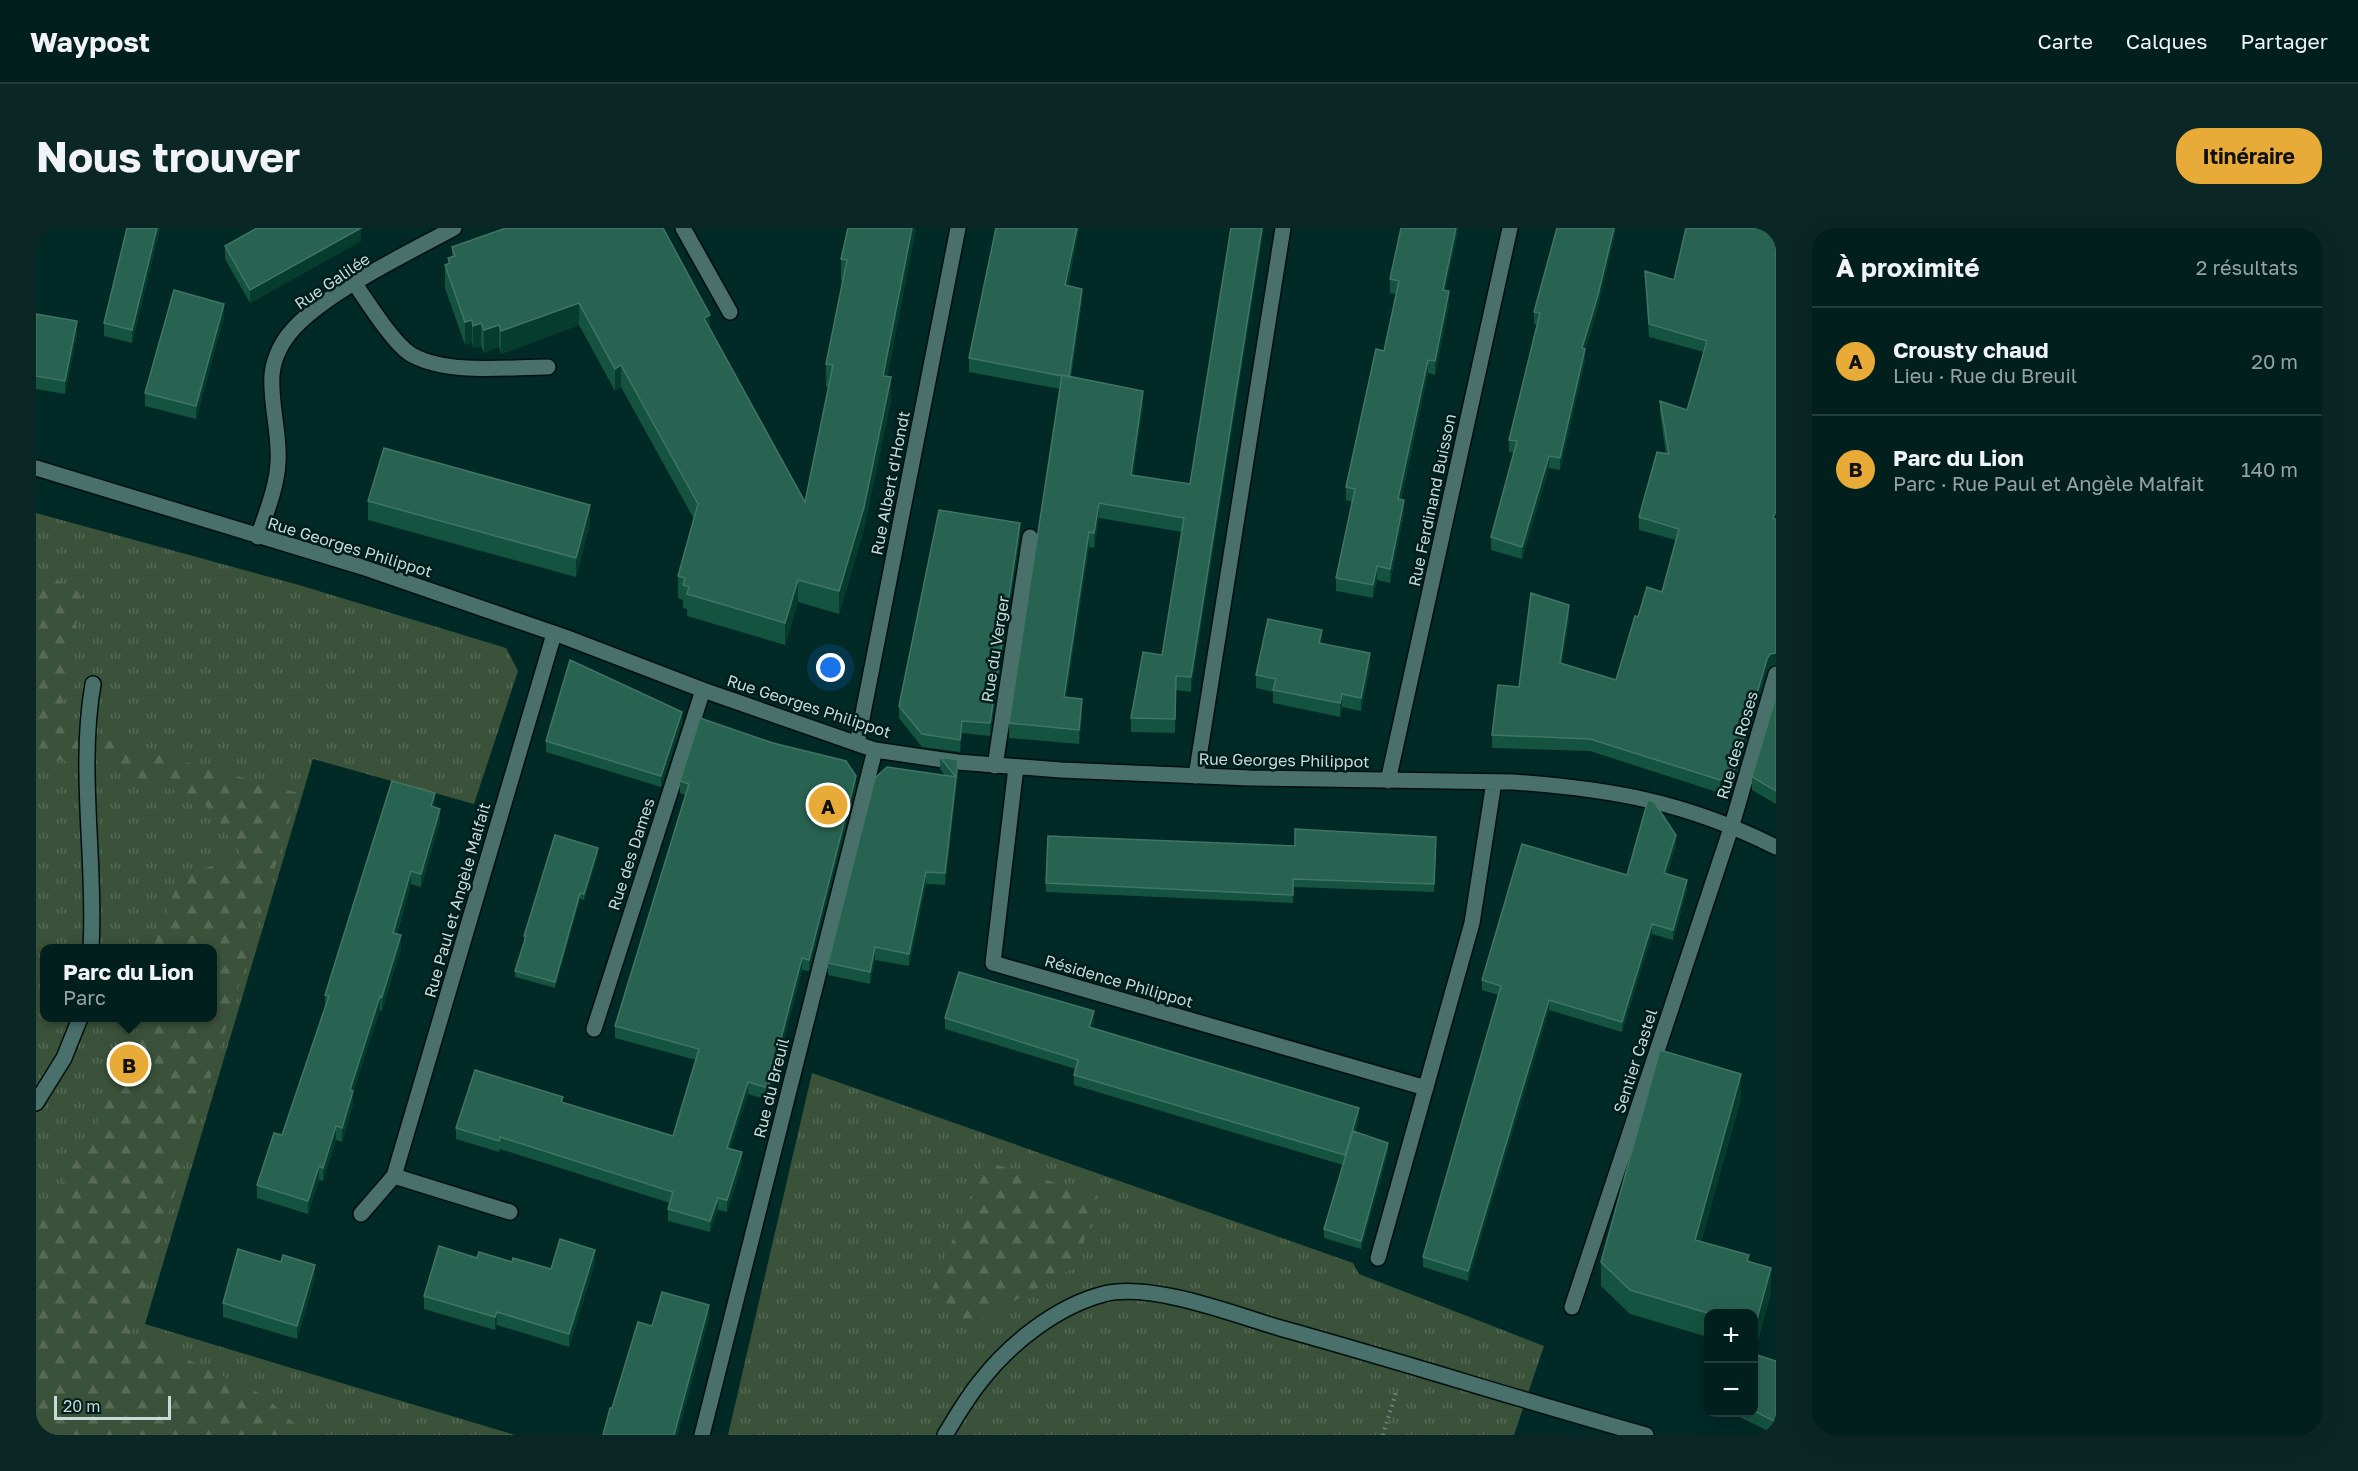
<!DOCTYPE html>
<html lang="fr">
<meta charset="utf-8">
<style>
:root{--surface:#011f1c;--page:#0b2725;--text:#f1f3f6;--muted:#96a2a3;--line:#233d3b;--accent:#e9ab38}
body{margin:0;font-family:"Golos Text",sans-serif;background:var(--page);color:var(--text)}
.controls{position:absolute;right:18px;bottom:18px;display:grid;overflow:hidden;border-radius:12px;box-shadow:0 6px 24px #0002}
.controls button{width:54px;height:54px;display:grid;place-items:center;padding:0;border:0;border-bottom:2px solid var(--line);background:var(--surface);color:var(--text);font:30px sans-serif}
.scale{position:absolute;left:18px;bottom:15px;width:117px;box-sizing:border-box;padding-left:6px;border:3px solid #c7dbd8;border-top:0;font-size:16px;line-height:21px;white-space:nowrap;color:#c7dbd8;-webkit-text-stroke:4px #021e1c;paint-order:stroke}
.you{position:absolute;left:795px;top:440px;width:21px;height:21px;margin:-15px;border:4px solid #fff;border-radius:50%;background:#1a73e8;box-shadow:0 0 0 9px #1a73e833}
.badge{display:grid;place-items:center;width:39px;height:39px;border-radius:50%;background:var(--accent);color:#111;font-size:20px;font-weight:700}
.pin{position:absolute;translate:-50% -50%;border:3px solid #fff;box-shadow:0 2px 6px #0006}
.popup{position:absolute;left:4px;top:716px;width:177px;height:78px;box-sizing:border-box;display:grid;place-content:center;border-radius:12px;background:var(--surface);filter:drop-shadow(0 2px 4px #0005);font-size:20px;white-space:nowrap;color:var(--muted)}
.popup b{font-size:22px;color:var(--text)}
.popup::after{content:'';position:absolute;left:50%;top:100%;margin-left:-12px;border:12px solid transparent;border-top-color:var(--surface)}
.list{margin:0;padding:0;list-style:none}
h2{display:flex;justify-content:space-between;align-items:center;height:78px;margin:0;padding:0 24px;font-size:26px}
h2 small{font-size:20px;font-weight:400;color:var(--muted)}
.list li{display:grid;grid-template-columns:39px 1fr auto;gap:18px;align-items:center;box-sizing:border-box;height:108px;padding:0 24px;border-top:2px solid var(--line)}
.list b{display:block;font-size:22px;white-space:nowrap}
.list p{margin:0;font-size:20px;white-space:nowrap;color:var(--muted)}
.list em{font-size:20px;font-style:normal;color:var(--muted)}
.map{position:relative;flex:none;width:1740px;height:1207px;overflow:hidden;border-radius:24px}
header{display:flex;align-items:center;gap:36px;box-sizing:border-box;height:84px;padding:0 30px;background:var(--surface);border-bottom:2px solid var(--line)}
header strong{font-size:28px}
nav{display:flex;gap:33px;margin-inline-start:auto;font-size:21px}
.intro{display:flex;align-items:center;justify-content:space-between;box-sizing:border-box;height:144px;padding:0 36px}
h1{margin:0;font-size:42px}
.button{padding:15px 27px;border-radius:24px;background:var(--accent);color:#111;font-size:21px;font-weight:700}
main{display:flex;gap:36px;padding:0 36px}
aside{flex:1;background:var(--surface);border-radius:24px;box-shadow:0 6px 24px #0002}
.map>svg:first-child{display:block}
.grass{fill:url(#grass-tufts);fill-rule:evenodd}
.forest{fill:url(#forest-firs)}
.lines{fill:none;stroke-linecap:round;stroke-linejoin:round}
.lane-casing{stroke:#000f0e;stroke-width:18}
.street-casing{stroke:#000f0e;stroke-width:18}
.path{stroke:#6a8885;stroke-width:4;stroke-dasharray:1.5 4.5;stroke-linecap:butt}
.lane{stroke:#4a706c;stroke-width:15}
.street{stroke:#4a706c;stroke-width:15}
.wall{fill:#14533f}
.shaded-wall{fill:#053c2e}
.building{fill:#286250;stroke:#417565;stroke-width:1.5}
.labels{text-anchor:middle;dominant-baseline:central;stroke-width:5;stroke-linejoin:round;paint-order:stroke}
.street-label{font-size:16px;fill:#c7dbd8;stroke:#021e1c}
</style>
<header>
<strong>Waypost</strong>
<nav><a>Carte</a><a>Calques</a><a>Partager</a></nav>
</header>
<div class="intro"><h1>Nous trouver</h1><a class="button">Itinéraire</a></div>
<main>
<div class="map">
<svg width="1740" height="1207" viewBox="0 0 1740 1207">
<defs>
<pattern id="grass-tufts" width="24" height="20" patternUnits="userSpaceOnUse" patternTransform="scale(1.5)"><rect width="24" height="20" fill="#3b523a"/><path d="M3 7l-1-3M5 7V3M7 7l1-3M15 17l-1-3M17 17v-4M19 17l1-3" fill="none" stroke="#566a56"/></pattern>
<pattern id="forest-firs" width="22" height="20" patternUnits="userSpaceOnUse" patternTransform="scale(1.5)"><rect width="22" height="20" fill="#3b523a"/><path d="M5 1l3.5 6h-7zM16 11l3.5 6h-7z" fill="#566a56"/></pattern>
</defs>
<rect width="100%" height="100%" fill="#012926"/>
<!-- grass -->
<path class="grass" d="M 0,285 L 263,357 L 470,420 L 482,443 L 438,576 L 277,531 L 109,1096 L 479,1207 L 0,1207 ZM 9,720 L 177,720 L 177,790 L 9,790 Z
M 776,845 L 1317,1035 L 1323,1046 L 1508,1118 L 1478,1207 L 692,1207 Z"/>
<!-- forest -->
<path class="forest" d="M 0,340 L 46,366 L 35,421 L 24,499 L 262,565 L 96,1105 L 229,1168 L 270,1207 L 0,1207 L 0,991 L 20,966 L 60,899 L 75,845 L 105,798 L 106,790 L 177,790 L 177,720 L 117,720 L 145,647 L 208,629 L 165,571 L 83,544 L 9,529 L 0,534 Z
M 949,933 L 1062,968 L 1040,1039 L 932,1098 L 896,1062 Z"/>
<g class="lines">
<defs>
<path id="lane" d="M 647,0 L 694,84
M 319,56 C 331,73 358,117 376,127 C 413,147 471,139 512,139
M 959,538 L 994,309
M 1160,548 L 1247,0
M 55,720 C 60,633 42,542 57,456
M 0,875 L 28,830 L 44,790
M 1536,1079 L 1696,597
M 909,1207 C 920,1189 931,1170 944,1154 C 973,1116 1021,1078 1068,1066 C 1115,1054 1197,1086 1244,1100 C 1367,1134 1488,1173 1610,1207"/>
<path id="street" d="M 0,240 L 326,339 L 529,409 L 667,462 L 839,522 L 921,534 L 1025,542 L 1214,550 L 1477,554 C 1576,561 1650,574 1740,619
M 222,309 C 230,285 241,259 242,234 C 244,205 234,176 236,147 C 237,133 244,117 253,106 C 285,66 371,26 418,0
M 821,516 L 922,0
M 980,539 L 957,735 L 1390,860
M 1352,553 L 1474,0
M 1696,597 L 1740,446
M 558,801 L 667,462
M 358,948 L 474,984
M 325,986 L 358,948 L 518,406
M 1342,1030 L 1436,695 L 1458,554
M 666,1207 L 839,522"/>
</defs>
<!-- lane casing -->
<use href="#lane" class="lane-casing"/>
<!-- street casing -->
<use href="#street" class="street-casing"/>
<!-- path -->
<path class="path" d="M 1347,1207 L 1361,1161"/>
<!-- lane -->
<use href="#lane" class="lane"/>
<!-- street -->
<use href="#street" class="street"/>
</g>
<!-- wall -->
<path class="wall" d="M 124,0 L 96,115 L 68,108 L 68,95 Z
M 812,0 L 880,0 L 851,149 L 855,172 L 828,301 L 803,386 L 762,374 L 749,417 L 651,388 L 651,381 L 647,380 L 647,372 L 642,370 L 642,348 L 658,291 L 585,159 L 579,163 L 543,97 L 465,126 L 463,119 L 448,125 L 445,118 L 437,120 L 436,114 L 429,117 L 409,60 L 409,37 L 412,36 L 412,30 L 416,29 L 416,19 L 674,101 L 769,274 L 793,159 L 790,159 L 790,136 L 807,53 L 805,53 L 805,31 Z
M 960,0 L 1043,0 L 1032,58 L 1046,74 L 1035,149 L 1107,178 L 1097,247 L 1154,256 L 1195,0 L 1155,464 L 1140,462 L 1139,505 L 1095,504 L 1095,490 L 1126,427 L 1146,304 L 1063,290 L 1058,320 L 1053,319 L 1030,469 L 1046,486 L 1043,516 L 973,510 L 973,495 L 1024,161 L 933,144 L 933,130 Z
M 1521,0 L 1580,0 L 1562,79 L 1549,123 L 1549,133 L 1524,242 L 1513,240 L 1486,331 L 1455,322 L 1455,309 L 1478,225 L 1473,224 L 1473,212 L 1501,97 L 1498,96 L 1498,84 Z
M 1650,0 L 1734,439 L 1731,443 L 1697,559 L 1684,565 L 1554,523 L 1456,520 L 1456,507 L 1483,459 L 1533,390 L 1526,435 L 1580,452 L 1602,389 L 1626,364 L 1640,312 L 1603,302 L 1603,289 L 1630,226 L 1624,185 L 1624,173 L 1651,182 L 1668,124 L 1613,109 L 1609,43 L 1638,52 Z
M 325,13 L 214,75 L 189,31 L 189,18 Z
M 1354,51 L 1410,63 L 1413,77 L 1399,147 L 1392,145 L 1365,272 L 1368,285 L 1354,355 L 1341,352 L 1337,370 L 1300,363 L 1300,350 L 1316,274 L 1310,272 L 1310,259 L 1348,123 L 1360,66 L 1354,65 Z
M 0,86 L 41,106 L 29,166 L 0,161 Z
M 188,89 L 160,191 L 109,178 L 109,165 Z
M 332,273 L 554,296 L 540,349 L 332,292 Z
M 984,308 L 954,508 L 926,505 L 924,524 L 886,519 L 863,490 L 863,478 Z
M 1286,415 L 1334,438 L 1325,483 L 1306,479 L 1304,489 L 1237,475 L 1237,464 L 1220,460 L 1220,447 Z
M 1740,468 L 1740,576 L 1716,562 L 1716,549 Z
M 646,495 L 625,559 L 510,524 L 510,513 Z
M 904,529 L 922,544 L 909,657 L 890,656 L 873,738 L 839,732 L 834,756 L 792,747 L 792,735 L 909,548 L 904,541 Z
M 644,553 L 820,559 L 773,743 L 766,742 L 732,872 L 712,866 L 694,921 L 706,936 L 691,984 L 682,982 L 674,1004 L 632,993 L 632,981 L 634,975 L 464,921 L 463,924 L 420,911 L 420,900 L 527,874 L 637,908 L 660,832 L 579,810 L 579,798 L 649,567 L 644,565 Z
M 398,579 L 404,594 L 385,659 L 375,656 L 361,706 L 365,720 L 346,783 L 344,782 L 317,863 L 317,876 L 306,914 L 300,912 L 287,953 L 283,952 L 272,986 L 221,970 L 221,957 L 246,907 L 289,778 L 289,767 Z
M 1400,618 L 1398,664 L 1257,659 L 1257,675 L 1010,664 L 1010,655 Z
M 1640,618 L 1631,646 L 1651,662 L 1637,712 L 1616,706 L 1586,804 L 1513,782 L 1432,1053 L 1387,1039 L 1387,1029 L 1462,767 L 1446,762 L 1446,752 L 1591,647 Z
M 562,627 L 548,672 L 544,671 L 519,760 L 479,749 L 479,743 L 488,715 L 488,708 Z
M 909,790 L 1058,793 L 1055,800 L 1323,891 L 1319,904 L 1352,924 L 1325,1021 L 1288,1010 L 1288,1001 L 1307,937 L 1038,857 L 1038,847 L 1040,841 L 909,801 Z
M 1705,870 L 1665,1014 L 1713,1033 L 1735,1064 L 1719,1123 L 1718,1122 L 1718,1086 L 1672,1086 L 1672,1109 L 1594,1086 L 1565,1058 L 1565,1034 Z
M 441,1030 L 476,1034 L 515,1041 L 559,1035 L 533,1119 L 461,1097 L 459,1102 L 388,1081 L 388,1068 Z
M 279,1050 L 261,1111 L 187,1089 L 187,1075 Z
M 1718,1126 L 1740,1133 L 1740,1207 L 1702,1188 L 1702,1185 L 1718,1185 Z"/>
<!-- shaded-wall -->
<path class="shaded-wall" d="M 121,0 L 124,0 L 96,115 L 96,102 Z
M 325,0 L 325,13 L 214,75 L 214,62 Z
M 876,0 L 880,0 L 847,170 L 847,148 Z
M 1041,0 L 1043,0 L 1029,70 L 1029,57 Z
M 1226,0 L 1228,0 L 1155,464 L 1155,449 Z
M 1420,0 L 1423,0 L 1407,75 L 1407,62 Z
M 1578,0 L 1580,0 L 1562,79 L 1549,123 L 1549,133 L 1524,242 L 1524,230 L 1546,120 Z
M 1046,61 L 1046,74 L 1032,163 L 1032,150 Z
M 1413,63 L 1413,77 L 1399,147 L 1399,133 Z
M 543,75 L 543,97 L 465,126 L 465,103 Z
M 188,76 L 188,89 L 160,191 L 160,178 Z
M 674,87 L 674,109 L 668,90 Z
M 436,92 L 436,114 L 429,117 L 429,94 Z
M 41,93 L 41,106 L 29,166 L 29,153 Z
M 445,95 L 445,118 L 437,120 L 437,98 Z
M 463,97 L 463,119 L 448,125 L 448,102 Z
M 1392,132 L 1392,145 L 1362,284 L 1362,271 Z
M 585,137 L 585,159 L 579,163 L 579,141 Z
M 855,149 L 855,172 L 828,301 L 803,386 L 803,363 Z
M 1107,163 L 1107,178 L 1095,261 L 1095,247 Z
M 1513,228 L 1513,240 L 1486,331 L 1486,319 Z
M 1368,272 L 1368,285 L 1354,355 L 1354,341 Z
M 1063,275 L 1063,290 L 1058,320 L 1058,305 Z
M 554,277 L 554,296 L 540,349 L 540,330 Z
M 984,295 L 984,308 L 954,508 L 954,495 Z
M 1053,304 L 1053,319 L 1028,483 L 1028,469 Z
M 1341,338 L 1341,352 L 1337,370 L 1337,357 Z
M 762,352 L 762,374 L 749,417 L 749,395 Z
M 1533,377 L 1533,390 L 1524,447 L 1524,435 Z
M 1286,402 L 1286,415 L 1283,415 Z
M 1334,425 L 1334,438 L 1325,483 L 1325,470 Z
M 1740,425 L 1740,437 L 1734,439 L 1731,443 L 1697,559 L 1684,565 L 1684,552 L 1731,431 L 1734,426 Z
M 1306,466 L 1306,479 L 1304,489 L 1304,475 Z
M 1046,471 L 1046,486 L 1043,516 L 1043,502 Z
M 646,484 L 646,495 L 625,559 L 625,548 Z
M 926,493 L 926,505 L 924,524 L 924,512 Z
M 922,532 L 922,544 L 909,657 L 909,645 Z
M 820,548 L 820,559 L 773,743 L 773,732 Z
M 399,565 L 399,578 L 395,591 L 395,578 Z
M 404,581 L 404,594 L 385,659 L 385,646 Z
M 1640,607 L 1640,618 L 1628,655 L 1628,645 Z
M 562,620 L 562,627 L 548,672 L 548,666 Z
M 375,643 L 375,656 L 357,718 L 357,705 Z
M 890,644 L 890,656 L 873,738 L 873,726 Z
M 1651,652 L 1651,662 L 1637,712 L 1637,702 Z
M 544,665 L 544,671 L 519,760 L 519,754 Z
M 1616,696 L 1616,706 L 1586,804 L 1586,794 Z
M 365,707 L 365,720 L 346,783 L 346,769 Z
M 839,719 L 839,732 L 834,756 L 834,744 Z
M 766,730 L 766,742 L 732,872 L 732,860 Z
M 344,768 L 344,782 L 314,875 L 314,862 Z
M 1513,772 L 1513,782 L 1432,1053 L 1432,1043 Z
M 1058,783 L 1058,793 L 1053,810 L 1053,799 Z
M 1705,846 L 1705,870 L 1659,1036 L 1659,1012 Z
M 712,854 L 712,866 L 691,932 L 691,920 Z
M 317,863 L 317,876 L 306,914 L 306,900 Z
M 1323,880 L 1323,891 L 1309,937 L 1309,927 Z
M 300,898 L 300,912 L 287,953 L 287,940 Z
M 1352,915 L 1352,924 L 1325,1021 L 1325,1013 Z
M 706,924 L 706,936 L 691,984 L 691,972 Z
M 283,938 L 283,952 L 272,986 L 272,973 Z
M 682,970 L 682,982 L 674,1004 L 674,993 Z
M 559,1022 L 559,1035 L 533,1119 L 533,1106 Z
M 279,1037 L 279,1050 L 261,1111 L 261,1098 Z
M 1735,1040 L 1735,1064 L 1719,1123 L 1719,1098 Z
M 673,1077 L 673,1090 L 642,1207 L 638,1207 Z
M 461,1084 L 461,1097 L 459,1102 L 459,1089 Z"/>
<!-- building -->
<path class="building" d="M 91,0 L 121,0 L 96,102 L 68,95 Z
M 221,0 L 325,0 L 214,62 L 189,18 Z
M 470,0 L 627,0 L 674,87 L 668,90 L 769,274 L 797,137 L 790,136 L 811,32 L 805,31 L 812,0 L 876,0 L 847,148 L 855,149 L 828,279 L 803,363 L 762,352 L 749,395 L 651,366 L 653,359 L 647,357 L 649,350 L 642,348 L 662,276 L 585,137 L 579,141 L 543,75 L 465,103 L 463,97 L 448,102 L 445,95 L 437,98 L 436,92 L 429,94 L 409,37 L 414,35 L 412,30 L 419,28 L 416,19 Z
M 960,0 L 1041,0 L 1029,57 L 1046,61 L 1033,149 L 1026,147 L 1026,148 L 933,130 Z
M 1195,0 L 1226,0 L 1155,449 L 1140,448 L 1139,491 L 1095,490 L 1107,424 L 1126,427 L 1148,290 L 1063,275 L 1058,305 L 1053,304 L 1028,469 L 1046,471 L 1043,502 L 973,495 L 1026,147 L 1107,163 L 1095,247 L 1154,256 Z
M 1365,0 L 1420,0 L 1407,62 L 1413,63 L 1399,133 L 1392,132 L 1362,271 L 1368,272 L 1354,341 L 1341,338 L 1337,357 L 1300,350 L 1319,261 L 1310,259 L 1340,121 L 1348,123 L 1363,53 L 1354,51 Z
M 1521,0 L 1578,0 L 1562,67 L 1546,120 L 1549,121 L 1524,230 L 1513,228 L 1486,319 L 1455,309 L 1481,213 L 1473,212 L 1504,85 L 1498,84 Z
M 1650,0 L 1740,0 L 1740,283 L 1737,290 L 1740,291 L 1740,425 L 1734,426 L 1731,431 L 1697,547 L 1684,552 L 1554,511 L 1456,507 L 1462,457 L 1483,459 L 1495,365 L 1533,377 L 1524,435 L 1580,452 L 1599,388 L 1602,389 L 1611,359 L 1626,364 L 1643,301 L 1603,289 L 1621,224 L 1633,226 L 1624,173 L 1651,182 L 1671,113 L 1613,96 L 1609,43 L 1638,52 Z
M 138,62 L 188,76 L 160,178 L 109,165 Z
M 0,86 L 41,93 L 29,153 L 0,148 Z
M 348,220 L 554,277 L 540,330 L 332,273 Z
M 903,282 L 984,295 L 954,495 L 926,493 L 924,512 L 886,506 L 863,478 Z
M 1232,391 L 1286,402 L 1283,415 L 1334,425 L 1325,470 L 1306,466 L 1304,475 L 1237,462 L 1240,451 L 1220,447 Z
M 534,432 L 646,484 L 625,548 L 510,513 Z
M 1740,468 L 1740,563 L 1716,549 Z
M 664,490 L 737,515 L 810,533 L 820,548 L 773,732 L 766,730 L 732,860 L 712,854 L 691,920 L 706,924 L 691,972 L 682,970 L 674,993 L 632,981 L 637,964 L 464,909 L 463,913 L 420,900 L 439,842 L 527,869 L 525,874 L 637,908 L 663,821 L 579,798 L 653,556 L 644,553 Z
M 904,529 L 922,532 L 909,645 L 890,644 L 873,726 L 839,719 L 834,744 L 792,735 L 839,550 L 851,539 L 920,549 Z
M 356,553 L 399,565 L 395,578 L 404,581 L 385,646 L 375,643 L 357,705 L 365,707 L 346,769 L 344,768 L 314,862 L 317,863 L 306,900 L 300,898 L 287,940 L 283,938 L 272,973 L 221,957 L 238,905 L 246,907 L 293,768 L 289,767 Z
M 1612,572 L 1618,574 L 1640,607 L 1628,645 L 1651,652 L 1637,702 L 1616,696 L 1586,794 L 1513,772 L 1432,1043 L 1387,1029 L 1465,758 L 1446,752 L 1486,616 L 1591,647 Z
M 1259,601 L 1400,609 L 1398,656 L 1257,651 L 1257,667 L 1010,655 L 1012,608 L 1259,618 Z
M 519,607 L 562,620 L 548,666 L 544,665 L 519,754 L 479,743 L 490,708 L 488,708 Z
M 923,744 L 1058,783 L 1053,799 L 1323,880 L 1309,927 L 1038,847 L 1042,832 L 909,790 Z
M 1624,822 L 1705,846 L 1659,1012 L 1713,1027 L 1711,1033 L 1735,1040 L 1719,1098 L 1718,1098 L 1718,1086 L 1675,1086 L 1594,1062 L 1565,1034 Z
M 1317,903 L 1352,915 L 1325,1013 L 1288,1001 Z
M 524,1011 L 559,1022 L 533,1106 L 461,1084 L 459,1089 L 388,1068 L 403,1018 L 441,1030 L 443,1024 L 476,1034 L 477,1030 L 515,1041 Z
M 202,1021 L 245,1034 L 247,1027 L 279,1037 L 261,1098 L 187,1075 Z
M 626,1064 L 673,1077 L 638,1207 L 567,1207 L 574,1180 L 576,1180 L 602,1094 L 616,1098 Z
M 1718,1126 L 1740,1133 L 1740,1194 L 1718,1183 Z"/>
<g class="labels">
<!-- street labels -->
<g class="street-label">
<text transform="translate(296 53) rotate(-34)">Rue Galilée</text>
<text transform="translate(854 255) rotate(-79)">Rue Albert d'Hondt</text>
<text transform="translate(1396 272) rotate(-78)">Rue Ferdinand Buisson</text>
<text transform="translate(314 319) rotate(17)">Rue Georges Philippot</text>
<text transform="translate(959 421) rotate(-81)">Rue du Verger</text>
<text transform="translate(773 478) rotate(18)">Rue Georges Philippot</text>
<text transform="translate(1701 517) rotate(-74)">Rue des Roses</text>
<text transform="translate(1248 532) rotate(1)">Rue Georges Philippot</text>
<text transform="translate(595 626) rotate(-72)">Rue des Dames</text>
<text transform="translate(421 672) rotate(-74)">Rue Paul et Angèle Malfait</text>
<text transform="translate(1083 753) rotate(16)">Résidence Philippot</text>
<text transform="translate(1599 833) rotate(-72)">Sentier Castel</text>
<text transform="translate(735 860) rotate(-76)">Rue du Breuil</text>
</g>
</g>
</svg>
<div class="controls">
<button>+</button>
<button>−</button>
</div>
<div class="scale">20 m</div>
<div class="you"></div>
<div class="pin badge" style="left:792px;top:577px">A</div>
<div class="pin badge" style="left:93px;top:836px">B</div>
<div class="popup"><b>Parc du Lion</b>Parc</div>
</div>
<aside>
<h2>À proximité<small>2 résultats</small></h2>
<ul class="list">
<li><span class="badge">A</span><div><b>Crousty chaud</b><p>Lieu · Rue du Breuil</p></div><em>20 m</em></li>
<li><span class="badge">B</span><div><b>Parc du Lion</b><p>Parc · Rue Paul et Angèle Malfait</p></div><em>140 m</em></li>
</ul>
</aside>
</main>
